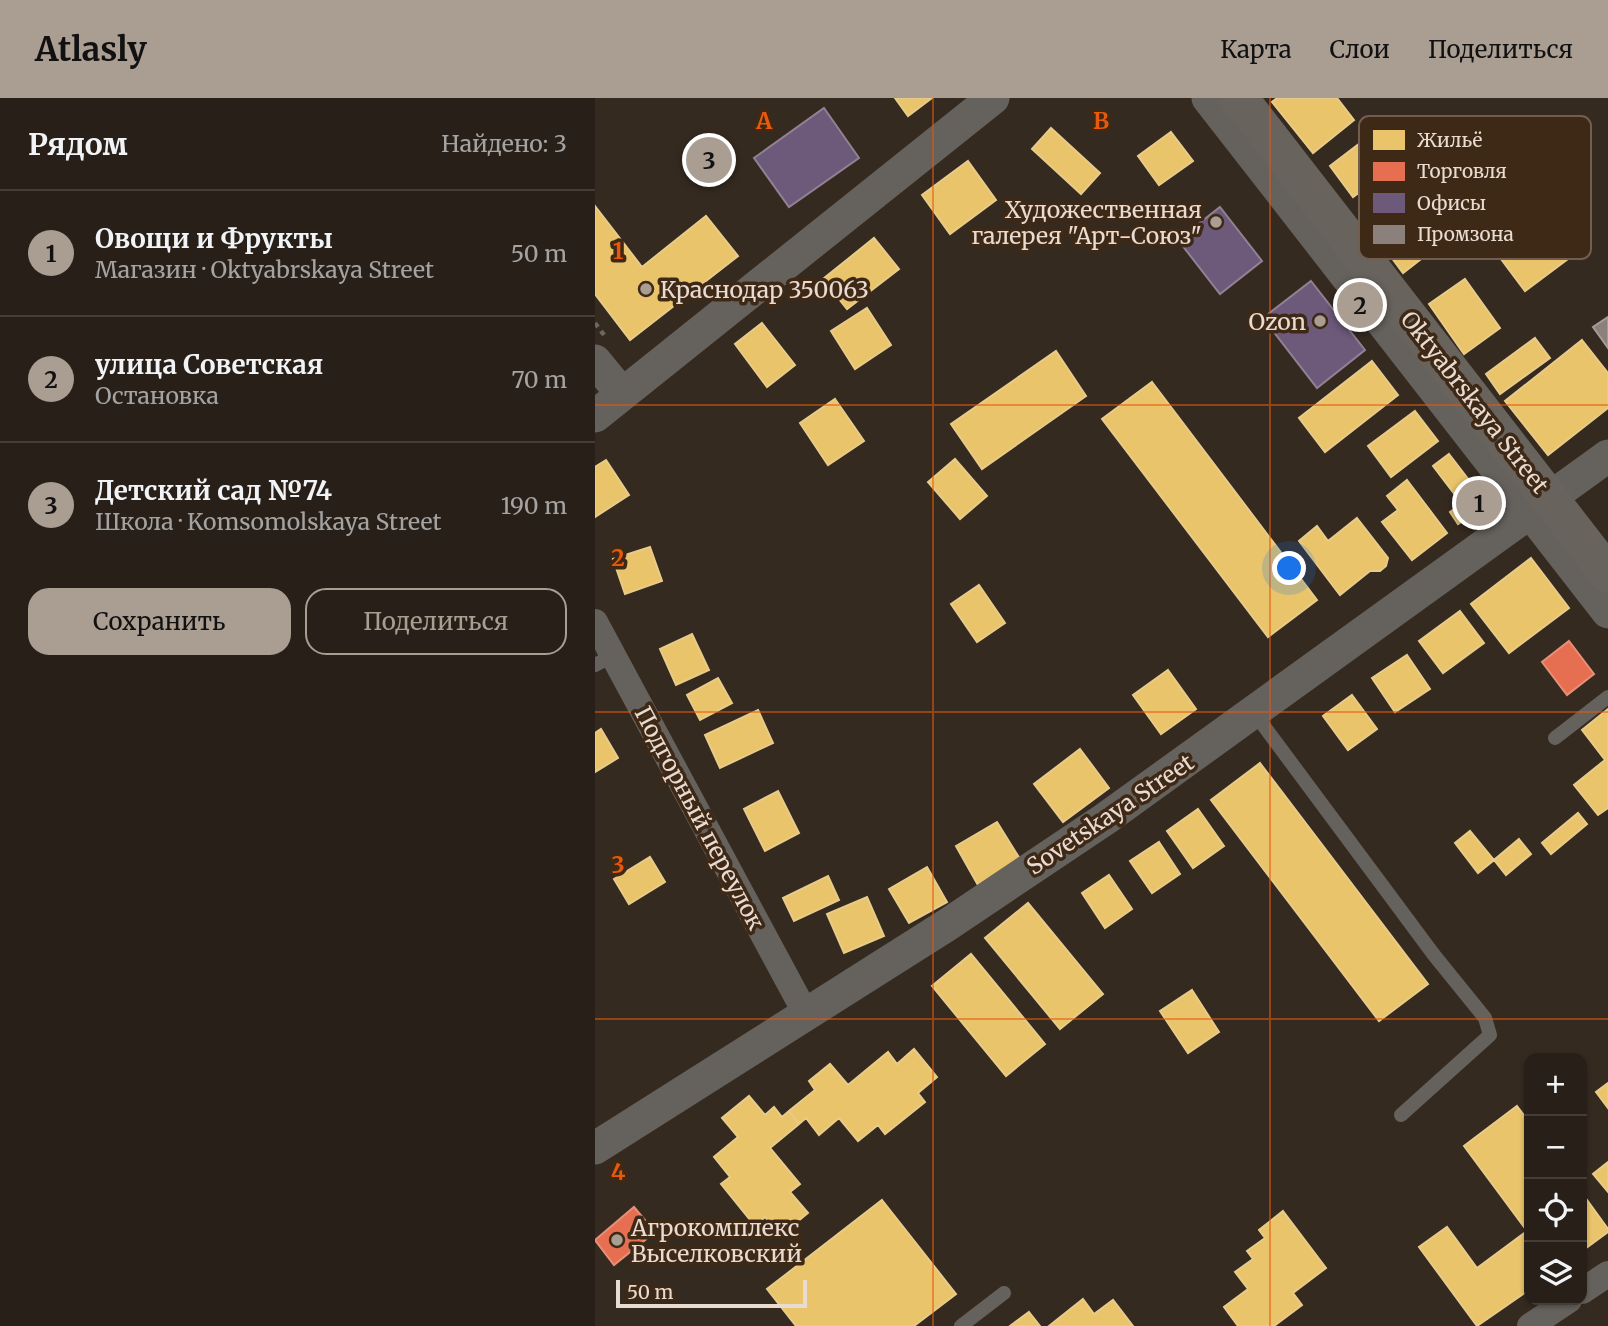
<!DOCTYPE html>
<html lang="ru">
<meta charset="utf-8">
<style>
:root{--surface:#282018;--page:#302821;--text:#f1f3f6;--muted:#a5a3a2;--line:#443e37;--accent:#aa9d92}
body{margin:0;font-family:Merriweather,serif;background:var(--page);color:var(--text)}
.controls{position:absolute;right:21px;bottom:21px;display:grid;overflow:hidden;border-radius:14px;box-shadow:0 2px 5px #0004}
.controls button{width:63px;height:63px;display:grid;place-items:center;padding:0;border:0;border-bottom:2px solid var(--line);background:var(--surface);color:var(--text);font:35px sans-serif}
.scale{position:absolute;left:21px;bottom:18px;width:191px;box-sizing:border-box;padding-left:7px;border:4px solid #e9dbd0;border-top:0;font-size:19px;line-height:24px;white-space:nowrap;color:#e9dbd0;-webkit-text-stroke:5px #3e2917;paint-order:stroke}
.you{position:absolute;left:695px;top:471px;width:24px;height:24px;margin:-18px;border:5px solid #fff;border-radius:50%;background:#1a73e8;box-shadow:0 0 0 10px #1a73e833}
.badge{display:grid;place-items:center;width:46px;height:46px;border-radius:50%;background:var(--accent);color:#111;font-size:23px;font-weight:700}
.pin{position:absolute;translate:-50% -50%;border:4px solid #fff;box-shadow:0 2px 7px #0006}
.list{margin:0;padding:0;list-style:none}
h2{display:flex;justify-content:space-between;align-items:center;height:91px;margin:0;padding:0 28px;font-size:30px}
h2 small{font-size:23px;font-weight:400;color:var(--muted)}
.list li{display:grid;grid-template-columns:46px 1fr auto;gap:21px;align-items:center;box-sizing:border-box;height:126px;padding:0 28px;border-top:2px solid var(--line)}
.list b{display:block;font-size:26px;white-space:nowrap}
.list p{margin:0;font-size:23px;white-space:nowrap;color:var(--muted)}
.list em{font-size:23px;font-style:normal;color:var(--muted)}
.actions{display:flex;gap:14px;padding:21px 28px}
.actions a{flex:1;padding:16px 0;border:2px solid var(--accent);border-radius:21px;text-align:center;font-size:24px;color:var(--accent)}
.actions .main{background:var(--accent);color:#111}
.icon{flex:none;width:38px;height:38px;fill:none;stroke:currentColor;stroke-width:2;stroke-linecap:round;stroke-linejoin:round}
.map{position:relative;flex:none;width:1013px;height:1228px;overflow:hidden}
header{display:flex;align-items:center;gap:42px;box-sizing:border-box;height:98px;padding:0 35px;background:var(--accent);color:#111}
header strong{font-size:33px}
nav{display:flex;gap:38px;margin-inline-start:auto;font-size:24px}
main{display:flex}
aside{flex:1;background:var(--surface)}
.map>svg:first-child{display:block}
.homes{fill:#e9c46a;stroke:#e9cb89;stroke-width:2}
.shops{fill:#e76f51;stroke:#e88f77;stroke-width:2}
.offices{fill:#6d597a;stroke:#928094;stroke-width:2}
.industry{fill:#8a817c;stroke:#a69c95;stroke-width:2}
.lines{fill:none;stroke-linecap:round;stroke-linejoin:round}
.path{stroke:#6b6761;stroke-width:4.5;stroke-dasharray:5 5;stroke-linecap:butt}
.service{stroke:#65615c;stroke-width:14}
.minor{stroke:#65615c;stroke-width:26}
.tertiary{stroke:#65615c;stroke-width:33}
.secondary{stroke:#68635c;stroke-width:38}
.grid{fill:none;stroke:#e8590c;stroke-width:2;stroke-opacity:0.55}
.poi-dot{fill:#aa9d92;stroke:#3e2917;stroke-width:2.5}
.labels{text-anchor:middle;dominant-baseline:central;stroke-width:7;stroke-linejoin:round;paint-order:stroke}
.poi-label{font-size:23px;fill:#e9dbd0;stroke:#3e2917;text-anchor:end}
.street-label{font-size:23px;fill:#e9dbd0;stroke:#3e2917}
.key{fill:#3e2917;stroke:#715e4e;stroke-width:2}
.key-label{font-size:19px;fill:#e9dbd0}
.grid-label{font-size:23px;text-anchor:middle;font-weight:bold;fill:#e8590c;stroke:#3e2917;stroke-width:7;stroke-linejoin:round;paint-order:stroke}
</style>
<header>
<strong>Atlasly</strong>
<nav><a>Карта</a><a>Слои</a><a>Поделиться</a></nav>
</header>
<main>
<aside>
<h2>Рядом<small>Найдено: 3</small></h2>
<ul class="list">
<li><span class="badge">1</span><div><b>Овощи и Фрукты</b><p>Магазин · Oktyabrskaya Street</p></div><em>50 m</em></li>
<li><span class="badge">2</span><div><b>улица Советская</b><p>Остановка</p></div><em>70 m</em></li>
<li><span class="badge">3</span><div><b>Детский сад №74</b><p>Школа · Komsomolskaya Street</p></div><em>190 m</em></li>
</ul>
<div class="actions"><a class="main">Сохранить</a><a>Поделиться</a></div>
</aside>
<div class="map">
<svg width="1013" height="1228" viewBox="0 0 1013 1228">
<rect width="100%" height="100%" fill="#352a20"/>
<!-- homes -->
<path class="homes" d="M 300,0 L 337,0 L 313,18 Z
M 682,0 L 742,0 L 759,22 L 718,55 L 677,4 Z
M 456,30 L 505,75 L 486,96 L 437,51 Z
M 576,34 L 598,63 L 564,87 L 543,58 Z
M 777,36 L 801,67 L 758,99 L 735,68 Z
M 373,63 L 401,102 L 355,136 L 327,97 Z
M 0,108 L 47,169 L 111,118 L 143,158 L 35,242 L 0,196 Z
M 806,108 L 839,151 L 808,175 L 776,132 Z
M 954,119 L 981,155 L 930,193 L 903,157 Z
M 279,140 L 304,171 L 252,211 L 228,181 Z
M 870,181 L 905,230 L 869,256 L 834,206 Z
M 272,210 L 296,247 L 260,271 L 236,233 Z
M 167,225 L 200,267 L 172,289 L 140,246 Z
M 940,240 L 955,260 L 905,296 L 891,276 Z
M 987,242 L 1013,275 L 1013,310 L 953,357 L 910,303 Z
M 461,253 L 491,298 L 387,371 L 356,326 Z
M 777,263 L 803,297 L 730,354 L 704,320 Z
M 557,284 L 722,502 L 673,539 L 507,321 Z
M 240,301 L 269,343 L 233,367 L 205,325 Z
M 820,313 L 843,343 L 796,379 L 773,348 Z
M 854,356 L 877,386 L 861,398 L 838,368 Z
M 360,361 L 392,398 L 365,421 L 333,384 Z
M 11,362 L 34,397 L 0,419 L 0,369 Z
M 812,382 L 852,435 L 817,462 L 787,424 L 803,412 L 792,398 Z
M 877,387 L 891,407 L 863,426 L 855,414 L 866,406 L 861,399 Z
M 762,420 L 793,460 L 791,468 L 785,473 L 775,473 L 745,497 L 704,443 L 722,428 L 733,443 Z
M 55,449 L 67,483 L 30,496 L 18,461 Z
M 936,460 L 974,510 L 914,555 L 876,506 Z
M 384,487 L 410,525 L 382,544 L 356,506 Z
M 865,513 L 889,545 L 848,575 L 824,543 Z
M 97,536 L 114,572 L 81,587 L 65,551 Z
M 812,557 L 835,591 L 800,614 L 777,580 Z
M 573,572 L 601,611 L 566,636 L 538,597 Z
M 123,580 L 137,605 L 105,622 L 92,597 Z
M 757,597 L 782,631 L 753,652 L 728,618 Z
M 1013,611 L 1013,710 L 1003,717 L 979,687 L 1010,662 L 987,632 Z
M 163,612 L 178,645 L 125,670 L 110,637 Z
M 6,631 L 23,660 L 0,674 L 0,635 Z
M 485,651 L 514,690 L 468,724 L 439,686 Z
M 665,665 L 833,886 L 784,923 L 616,702 Z
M 183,693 L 204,735 L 170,753 L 149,711 Z
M 603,711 L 629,748 L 598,770 L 572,733 Z
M 983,715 L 992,726 L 956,756 L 947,745 Z
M 402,724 L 425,761 L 383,787 L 361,748 Z
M 875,733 L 899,762 L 883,775 L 860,745 Z
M 924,741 L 936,756 L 911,777 L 899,762 Z
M 564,744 L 585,776 L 557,795 L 535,763 Z
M 55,759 L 70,784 L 34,806 L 19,781 Z
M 332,769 L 352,804 L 314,825 L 294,791 Z
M 514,777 L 537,811 L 510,830 L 487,795 Z
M 233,778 L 244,802 L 199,823 L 188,800 Z
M 272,799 L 289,838 L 249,855 L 232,816 Z
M 433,805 L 508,896 L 465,931 L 390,840 Z
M 376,856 L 450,946 L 411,978 L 337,888 Z
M 597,892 L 624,934 L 593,955 L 565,913 Z
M 319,951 L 342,979 L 323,995 L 330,1004 L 290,1036 L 283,1027 L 263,1043 L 244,1020 L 224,1037 L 211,1020 L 204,1026 L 194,1013 L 220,992 L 214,983 L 235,966 L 253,987 L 293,954 L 302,966 Z
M 1013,985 L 1013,1010 L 1001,994 Z
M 154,998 L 170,1017 L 179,1009 L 187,1019 L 194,1013 L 204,1026 L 175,1050 L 205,1086 L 195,1094 L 213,1115 L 185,1138 L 170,1119 L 160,1128 L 126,1086 L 135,1079 L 119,1059 L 143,1039 L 127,1020 Z
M 922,1008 L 934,1024 L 934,1192 L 882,1228 L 824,1149 L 852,1129 L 882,1170 L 932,1133 L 869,1048 Z
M 1013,1064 L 1013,1094 L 998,1076 Z
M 987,1095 L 1013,1131 L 1013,1134 L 987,1153 Z
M 287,1102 L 361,1196 L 319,1228 L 201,1228 L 172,1191 Z
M 688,1113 L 731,1170 L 698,1195 L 707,1207 L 679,1228 L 643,1228 L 629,1209 L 653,1191 L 640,1174 L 658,1161 L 652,1153 L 670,1140 L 664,1132 Z
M 488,1201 L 499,1216 L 518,1202 L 538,1228 L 454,1228 Z
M 434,1214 L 445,1228 L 415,1228 Z"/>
<!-- shops -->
<path class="shops" d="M 974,543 L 999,576 L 972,597 L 947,564 Z
M 39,1109 L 60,1134 L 19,1167 L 0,1142 Z"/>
<!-- offices -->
<path class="offices" d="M 229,10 L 264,60 L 194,109 L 159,60 Z
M 625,109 L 667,163 L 625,196 L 583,142 Z
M 716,183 L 770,252 L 722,290 L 668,220 Z"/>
<!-- industry -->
<path class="industry" d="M 1013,219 L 1013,250 L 998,229 Z"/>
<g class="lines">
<!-- path -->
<path class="path" d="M 0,225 L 9,237"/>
<!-- service -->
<path class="service" d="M 0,567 L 17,558
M 660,616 L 839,857 L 890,920 L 895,937 L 806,1017
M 960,640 L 1013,599
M 366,1228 L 409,1195"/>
<!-- minor -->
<path class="minor" d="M 0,524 L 211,916
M 987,1193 L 1013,1176
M 935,1228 L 974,1202"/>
<!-- tertiary -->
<path class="tertiary" d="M 613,0 L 1013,514
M 0,263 L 27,296
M 0,318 L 398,0
M 0,1050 L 352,827 L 510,721 L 1013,358"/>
<!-- secondary -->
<path class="secondary" d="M 644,0 L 1013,476"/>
</g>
<!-- grid -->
<path class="grid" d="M 338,0 L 338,1228M 675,0 L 675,1228M 0,307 L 1013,307M 0,614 L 1013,614M 0,921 L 1013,921"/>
<!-- markers -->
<g class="poi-dot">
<circle cx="621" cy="124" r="7"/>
<circle cx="51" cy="191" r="7"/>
<circle cx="725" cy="223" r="7"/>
<circle cx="22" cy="1142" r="7"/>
</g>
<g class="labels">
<!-- poi labels -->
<g class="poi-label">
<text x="607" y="111">Художественная<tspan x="607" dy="26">галерея "Арт-Союз"</tspan></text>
<text x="65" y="191" text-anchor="start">Краснодар 350063</text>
<text x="711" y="223">Ozon</text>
<text x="36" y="1129" text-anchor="start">Агрокомплекс<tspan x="36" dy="26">Выселковский</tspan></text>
</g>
<!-- street labels -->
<g class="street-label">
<text transform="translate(880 304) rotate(52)">Oktyabrskaya Street</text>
<text transform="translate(515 716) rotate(-34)">Sovetskaya Street</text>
<text transform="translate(105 720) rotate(62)">Подгорный переулок</text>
</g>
</g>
<!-- legend -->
<rect x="764" y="18" width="232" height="143" rx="10" class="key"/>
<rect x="778" y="32" width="32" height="20" fill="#e9c46a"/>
<rect x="778" y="64" width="32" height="19" fill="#e76f51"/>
<rect x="778" y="95" width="32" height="20" fill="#6d597a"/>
<rect x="778" y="127" width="32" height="19" fill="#8a817c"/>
<g class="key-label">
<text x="822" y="49">Жильё</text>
<text x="822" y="80">Торговля</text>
<text x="822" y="112">Офисы</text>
<text x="822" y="143">Промзона</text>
</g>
<g class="grid-label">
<text x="169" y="31">A</text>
<text x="506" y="31">B</text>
<text x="23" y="161">1</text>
<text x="23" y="468">2</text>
<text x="23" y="775">3</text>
<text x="23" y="1082">4</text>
</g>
</svg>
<div class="controls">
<button>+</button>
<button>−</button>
<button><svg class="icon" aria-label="locate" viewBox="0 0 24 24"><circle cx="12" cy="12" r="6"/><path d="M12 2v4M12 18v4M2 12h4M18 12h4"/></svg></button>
<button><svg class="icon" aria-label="layers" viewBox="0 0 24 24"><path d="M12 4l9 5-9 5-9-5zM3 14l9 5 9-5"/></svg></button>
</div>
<div class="scale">50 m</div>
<div class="you"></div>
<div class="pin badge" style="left:884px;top:405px">1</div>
<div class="pin badge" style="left:765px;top:207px">2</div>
<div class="pin badge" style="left:114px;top:62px">3</div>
</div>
</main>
